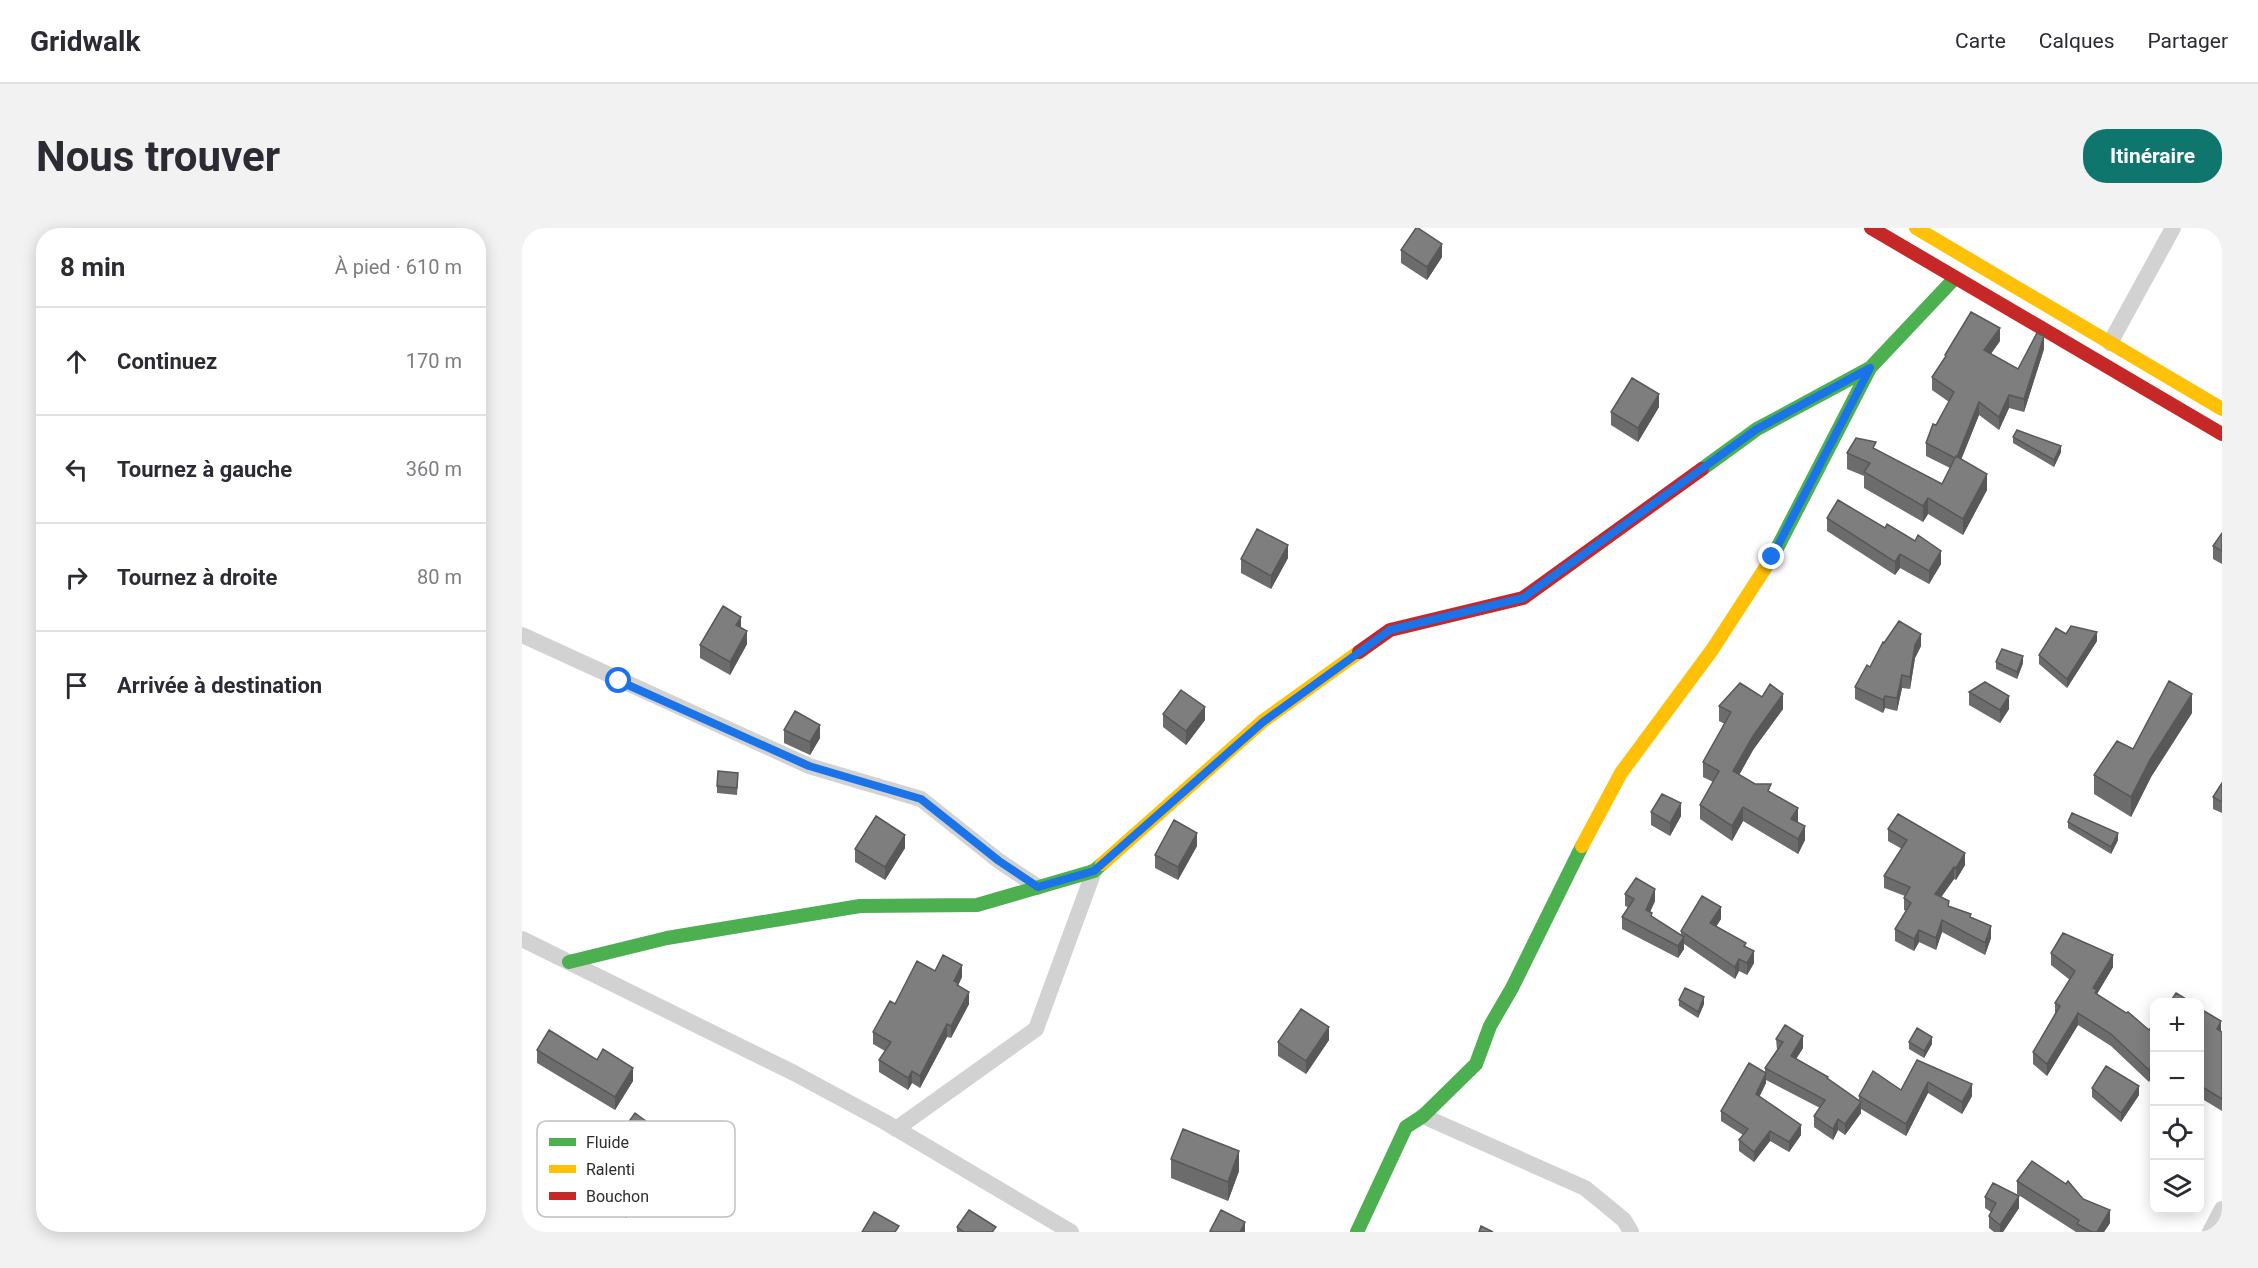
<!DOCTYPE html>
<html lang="fr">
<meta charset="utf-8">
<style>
:root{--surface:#fff;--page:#f2f2f3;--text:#2b2b33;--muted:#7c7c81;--line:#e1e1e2;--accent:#0f766e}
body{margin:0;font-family:Roboto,sans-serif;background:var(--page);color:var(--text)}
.controls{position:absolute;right:18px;bottom:18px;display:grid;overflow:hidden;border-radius:12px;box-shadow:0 3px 15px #0003}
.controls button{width:54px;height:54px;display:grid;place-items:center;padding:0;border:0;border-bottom:2px solid var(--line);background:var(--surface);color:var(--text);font:30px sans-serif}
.stop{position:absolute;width:18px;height:18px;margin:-14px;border:4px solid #1a73e8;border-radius:50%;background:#fff}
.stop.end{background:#1a73e8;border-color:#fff;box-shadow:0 2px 6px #0008}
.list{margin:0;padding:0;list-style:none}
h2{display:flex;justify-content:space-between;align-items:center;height:78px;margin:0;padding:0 24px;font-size:26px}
h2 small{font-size:20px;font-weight:400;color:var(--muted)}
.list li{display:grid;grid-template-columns:39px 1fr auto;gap:18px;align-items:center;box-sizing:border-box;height:108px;padding:0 24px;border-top:2px solid var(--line)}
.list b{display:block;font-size:22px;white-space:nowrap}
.list em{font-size:20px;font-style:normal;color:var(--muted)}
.icon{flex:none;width:33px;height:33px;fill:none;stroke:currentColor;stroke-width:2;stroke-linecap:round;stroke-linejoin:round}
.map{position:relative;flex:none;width:1700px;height:1004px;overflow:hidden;border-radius:24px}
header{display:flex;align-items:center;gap:36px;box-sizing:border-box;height:84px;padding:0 30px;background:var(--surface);border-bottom:2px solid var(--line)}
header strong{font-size:28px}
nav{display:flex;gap:33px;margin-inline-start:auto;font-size:21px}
.intro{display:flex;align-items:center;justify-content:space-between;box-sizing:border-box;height:144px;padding:0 36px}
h1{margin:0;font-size:42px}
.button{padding:15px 27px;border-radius:24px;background:var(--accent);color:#fff;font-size:21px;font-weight:700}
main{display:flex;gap:36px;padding:0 36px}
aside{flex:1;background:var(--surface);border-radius:24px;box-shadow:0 3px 15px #0003}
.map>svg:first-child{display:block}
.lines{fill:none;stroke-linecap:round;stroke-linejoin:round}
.street{stroke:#d2d2d2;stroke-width:16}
.fast{stroke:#4caf50;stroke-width:14}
.slow{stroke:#ffc107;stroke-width:14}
.jam{stroke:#c62828;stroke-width:14}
.wall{fill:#6c6c6c}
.shaded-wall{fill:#585858}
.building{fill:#7e7e7e;stroke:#585858;stroke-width:1.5}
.route{stroke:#1a73e8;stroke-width:8}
.key{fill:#fff;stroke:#c0c0c0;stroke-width:1.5}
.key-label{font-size:16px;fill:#2d2d2d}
</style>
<header>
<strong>Gridwalk</strong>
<nav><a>Carte</a><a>Calques</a><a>Partager</a></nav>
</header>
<div class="intro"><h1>Nous trouver</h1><a class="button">Itinéraire</a></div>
<main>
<aside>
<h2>8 min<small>À pied · 610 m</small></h2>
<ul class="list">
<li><svg class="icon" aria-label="ahead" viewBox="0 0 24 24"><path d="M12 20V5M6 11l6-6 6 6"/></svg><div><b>Continuez</b></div><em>170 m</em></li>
<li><svg class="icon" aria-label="left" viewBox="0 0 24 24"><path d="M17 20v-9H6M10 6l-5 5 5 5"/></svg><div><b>Tournez à gauche</b></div><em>360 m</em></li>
<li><svg class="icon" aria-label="right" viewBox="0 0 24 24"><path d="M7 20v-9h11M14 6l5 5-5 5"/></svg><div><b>Tournez à droite</b></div><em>80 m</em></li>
<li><svg class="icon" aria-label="arrive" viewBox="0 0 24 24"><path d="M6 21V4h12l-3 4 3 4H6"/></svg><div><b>Arrivée à destination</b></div></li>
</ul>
</aside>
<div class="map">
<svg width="1700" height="1004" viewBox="0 0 1700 1004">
<rect width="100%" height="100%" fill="#fff"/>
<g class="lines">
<!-- street -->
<path class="street" d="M 1588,115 L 1651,0
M 0,407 L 287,538 L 399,571 L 477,633 L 516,659
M 0,711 L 272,845 L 363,894 L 549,1004
M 901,888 L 1063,960 L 1102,992 L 1109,1004
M 374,901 L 514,801 L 572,643
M 1688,1004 L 1700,981"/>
<!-- fast -->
<path class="fast" d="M 1180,241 L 1235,201 L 1348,140 L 1433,50
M 1251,328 L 1348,140
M 47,734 L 145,710 L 338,678 L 455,677 L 572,643 L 580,636
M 835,1004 L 884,899 L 901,888 L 954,836 L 968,798 L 990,760 L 1060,618"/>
<!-- slow -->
<path class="slow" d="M 1394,0 L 1700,181
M 1060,618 L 1099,545 L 1190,422 L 1251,328
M 580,636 L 741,493 L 837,424"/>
<!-- jam -->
<path class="jam" d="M 1349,0 L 1700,206
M 837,424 L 868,402 L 1001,370 L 1180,241"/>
</g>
<!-- wall -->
<path class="wall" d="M 1696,0 L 1700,0 L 1700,5 L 1696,2 Z
M 879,22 L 920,29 L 905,52 L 879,35 Z
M 1478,113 L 1469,126 L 1496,141 L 1522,121 L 1502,184 L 1487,180 L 1477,202 L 1457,187 L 1439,232 L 1465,262 L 1441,307 L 1406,286 L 1401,294 L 1342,260 L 1342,248 L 1325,241 L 1325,225 L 1354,222 L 1420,256 L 1428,240 L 1404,228 L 1404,215 L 1427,174 L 1410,162 L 1410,149 L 1423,131 L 1423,127 Z
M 1137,179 L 1116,214 L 1089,197 L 1089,184 Z
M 1491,209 L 1539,224 L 1532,239 L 1491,215 Z
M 1305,290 L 1419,336 L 1407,356 L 1378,340 L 1373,347 L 1305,303 Z
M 1700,305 L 1700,336 L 1691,331 L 1691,318 Z
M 766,330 L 749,361 L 719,345 L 719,331 Z
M 1544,406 L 1575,413 L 1545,460 L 1517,436 L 1517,427 Z
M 1362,415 L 1399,418 L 1393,430 L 1388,461 L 1380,460 L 1375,483 L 1363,480 L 1361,485 L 1333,471 L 1333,459 L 1348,439 Z
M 225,416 L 208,447 L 178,430 L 178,417 Z
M 1474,434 L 1501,435 L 1495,451 L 1474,441 Z
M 1447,464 L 1487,481 L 1478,495 L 1447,477 Z
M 1240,469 L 1261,481 L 1231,522 L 1217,547 L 1249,565 L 1276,594 L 1283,612 L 1276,626 L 1221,593 L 1210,613 L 1178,591 L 1178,577 L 1191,554 L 1181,549 L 1181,534 L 1203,496 L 1197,493 L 1197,478 Z
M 1670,485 L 1629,549 L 1609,589 L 1572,566 L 1572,547 L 1611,521 Z
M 641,486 L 683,492 L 664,517 L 641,499 Z
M 262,502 L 298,510 L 288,527 L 262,515 Z
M 216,551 L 215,567 L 195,565 L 195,558 Z
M 1700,555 L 1700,585 L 1691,581 L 1691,569 Z
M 1129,584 L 1159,588 L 1148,608 L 1129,597 Z
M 1546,594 L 1596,612 L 1589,626 L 1546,600 Z
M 1366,601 L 1443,637 L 1434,652 L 1432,651 L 1419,669 L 1427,679 L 1449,690 L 1469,710 L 1463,727 L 1420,704 L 1414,722 L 1397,714 L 1392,723 L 1373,713 L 1373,701 L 1384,683 L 1382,682 L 1382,670 L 1383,668 L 1362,660 L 1362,648 L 1380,621 L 1366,613 Z
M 675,618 L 656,652 L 633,640 L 633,627 Z
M 383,620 L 363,652 L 333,634 L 333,621 Z
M 1103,666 L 1133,673 L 1128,684 L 1130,688 L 1159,708 L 1159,703 L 1199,691 L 1194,699 L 1224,719 L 1232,735 L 1225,747 L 1217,743 L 1213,751 L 1162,716 L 1162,721 L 1156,730 L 1100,701 L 1100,689 L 1106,679 L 1103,678 Z
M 1529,725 L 1591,739 L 1575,766 L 1627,802 L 1627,854 L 1589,818 L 1556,797 L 1525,848 L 1511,836 L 1511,824 L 1533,786 L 1533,775 L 1548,752 L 1529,737 Z
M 413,743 L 440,749 L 436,758 L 447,776 L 429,810 L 425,809 L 398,860 L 390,855 L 386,862 L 357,844 L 357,832 L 363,823 L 351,816 L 351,804 L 373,776 Z
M 1157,772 L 1182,776 L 1176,790 L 1157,778 Z
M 1677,780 L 1700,804 L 1700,883 L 1677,869 Z
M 1254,811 L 1281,820 L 1274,831 L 1306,851 L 1337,873 L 1337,868 L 1379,862 L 1395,832 L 1450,868 L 1440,886 L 1406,865 L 1384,908 L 1339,881 L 1339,885 L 1323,907 L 1316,902 L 1311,912 L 1292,899 L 1292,888 L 1298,880 L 1244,852 L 1244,855 L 1237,869 L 1279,907 L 1267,924 L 1248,913 L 1232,934 L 1217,923 L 1217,912 L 1221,907 L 1199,893 L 1199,883 L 1243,844 L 1243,840 L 1255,822 Z
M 807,812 L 784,846 L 756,828 L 756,814 Z
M 1387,814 L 1410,816 L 1402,830 L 1387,821 Z
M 15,822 L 75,832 L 111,853 L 93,882 L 15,835 Z
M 1570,860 L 1617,867 L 1599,894 L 1570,869 Z
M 113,885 L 195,951 L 181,971 L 137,941 L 127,951 L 104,990 L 66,967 L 66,954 Z
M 649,931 L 717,943 L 706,973 L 649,950 Z
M 1495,953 L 1561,971 L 1588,995 L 1582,1004 L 1554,1004 L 1495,966 Z
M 1463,969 L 1497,980 L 1481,1004 L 1472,1004 L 1467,1000 L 1467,988 L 1469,984 L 1463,980 Z
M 435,999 L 474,1004 L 435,1004 Z"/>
<!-- shaded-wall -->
<path class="shaded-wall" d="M 920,16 L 920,29 L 905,52 L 905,39 Z
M 1478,100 L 1478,113 L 1462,135 L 1462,122 Z
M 1522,108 L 1522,121 L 1502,184 L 1502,171 Z
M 1137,166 L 1137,179 L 1116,214 L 1116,200 Z
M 1487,167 L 1487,180 L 1477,202 L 1477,189 Z
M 1457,174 L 1457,187 L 1434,244 L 1434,231 Z
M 1539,218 L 1539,224 L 1532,239 L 1532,232 Z
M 1465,246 L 1465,262 L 1441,307 L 1441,291 Z
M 1406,270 L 1406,286 L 1401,294 L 1401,278 Z
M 766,317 L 766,330 L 749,361 L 749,348 Z
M 1419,323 L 1419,336 L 1407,356 L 1407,343 Z
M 1378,326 L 1378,340 L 1373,347 L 1373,334 Z
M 219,389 L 219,402 L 214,397 Z
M 225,403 L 225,416 L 208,447 L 208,434 Z
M 1575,404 L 1575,413 L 1545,460 L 1545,451 Z
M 1399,406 L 1399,418 L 1393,430 L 1388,461 L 1388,449 L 1393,417 Z
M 1501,428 L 1501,435 L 1495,451 L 1495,444 Z
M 1380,447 L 1380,460 L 1375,483 L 1375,470 Z
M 1261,466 L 1261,481 L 1231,522 L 1211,558 L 1211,543 L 1231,508 Z
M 1670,466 L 1670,485 L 1629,549 L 1609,589 L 1609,569 L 1629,530 Z
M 1363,468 L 1363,480 L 1361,485 L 1361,472 Z
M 1487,468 L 1487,481 L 1478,495 L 1478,482 Z
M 683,479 L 683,492 L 664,517 L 664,503 Z
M 298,497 L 298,510 L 288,527 L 288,514 Z
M 1159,575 L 1159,588 L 1148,608 L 1148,595 Z
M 1221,579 L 1221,593 L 1210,613 L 1210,598 Z
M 1276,580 L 1276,595 L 1269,591 Z
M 1283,598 L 1283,612 L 1276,626 L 1276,611 Z
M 675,605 L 675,618 L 656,652 L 656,639 Z
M 1596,605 L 1596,612 L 1589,626 L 1589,619 Z
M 383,607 L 383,620 L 363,652 L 363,639 Z
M 1443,625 L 1443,637 L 1434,652 L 1434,640 Z
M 1432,639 L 1432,651 L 1413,678 L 1413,666 Z
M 1133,661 L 1133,673 L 1124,693 L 1124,682 Z
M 1199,679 L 1199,691 L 1188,707 L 1188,695 Z
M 1420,692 L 1420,704 L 1414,722 L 1414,710 Z
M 1469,698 L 1469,710 L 1463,727 L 1463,715 Z
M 1397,702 L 1397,714 L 1392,723 L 1392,711 Z
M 1162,709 L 1162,721 L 1156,730 L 1156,718 Z
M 1232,723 L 1232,735 L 1225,747 L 1225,735 Z
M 1591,727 L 1591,739 L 1575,766 L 1571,760 Z
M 1217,731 L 1217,743 L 1213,751 L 1213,739 Z
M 440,737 L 440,749 L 436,757 L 436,767 L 432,753 Z
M 447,764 L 447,776 L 429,810 L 429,798 Z
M 1182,769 L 1182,776 L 1176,790 L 1176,784 Z
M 1556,785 L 1556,797 L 1525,848 L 1525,836 Z
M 1699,793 L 1699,806 L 1695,801 Z
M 425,796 L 425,809 L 398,860 L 398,848 Z
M 807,799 L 807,812 L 784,846 L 784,833 Z
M 1281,808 L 1281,820 L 1269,839 L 1269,828 Z
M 1410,809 L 1410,816 L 1402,830 L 1402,823 Z
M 1632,833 L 1632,846 L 1627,854 L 1627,842 Z
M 111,840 L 111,853 L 93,882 L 93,869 Z
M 390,843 L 390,855 L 386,862 L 386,850 Z
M 1244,845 L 1244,855 L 1234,876 L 1234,866 Z
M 1406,854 L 1406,865 L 1384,908 L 1384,896 Z
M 1450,856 L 1450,868 L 1440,886 L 1440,874 Z
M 1617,858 L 1617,867 L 1599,894 L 1599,885 Z
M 1339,874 L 1339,885 L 1323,907 L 1323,896 Z
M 1316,891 L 1316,902 L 1311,912 L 1311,901 Z
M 1279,897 L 1279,907 L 1267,924 L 1267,914 Z
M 1248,903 L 1248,913 L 1232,934 L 1232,924 Z
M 717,923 L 717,943 L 706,973 L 706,954 Z
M 137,928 L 137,941 L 127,951 L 104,990 L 104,977 L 127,938 Z
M 195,938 L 195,951 L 181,971 L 181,958 Z
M 1497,968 L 1497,980 L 1481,1004 L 1478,1004 L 1478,997 Z
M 1588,982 L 1588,995 L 1582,1004 L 1575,1004 Z
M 723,994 L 723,1004 L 718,1004 Z"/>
<!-- building -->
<path class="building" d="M 894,0 L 896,0 L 920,16 L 905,39 L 879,22 Z
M 1449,84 L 1478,100 L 1462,122 L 1496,141 L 1515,105 L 1522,108 L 1502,171 L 1487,167 L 1477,189 L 1457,174 L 1435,229 L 1434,228 L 1433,230 L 1404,215 L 1411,196 L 1414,197 L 1432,164 L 1410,149 L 1424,128 L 1423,127 Z
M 1110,150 L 1137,166 L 1116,200 L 1089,184 Z
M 1495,202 L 1539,218 L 1532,232 L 1491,209 Z
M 1334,210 L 1354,214 L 1351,220 L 1420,256 L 1434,228 L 1465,246 L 1441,291 L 1406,270 L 1401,278 L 1342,244 L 1348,235 L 1325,225 Z
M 1316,272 L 1363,300 L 1365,296 L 1393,313 L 1396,307 L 1419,323 L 1407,343 L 1378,326 L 1373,334 L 1305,290 Z
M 735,301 L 766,317 L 749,348 L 719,331 Z
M 1700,305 L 1700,323 L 1691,318 Z
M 201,378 L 219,389 L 214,397 L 225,403 L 208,434 L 178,417 Z
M 1377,393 L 1399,406 L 1393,417 L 1388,449 L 1380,447 L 1375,470 L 1363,468 L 1361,472 L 1333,459 L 1345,437 L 1348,439 L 1361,414 L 1362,415 Z
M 1549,398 L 1575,404 L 1545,451 L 1517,427 L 1534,400 L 1544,406 Z
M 1480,421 L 1501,428 L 1495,444 L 1474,434 Z
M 1647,453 L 1670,466 L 1629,530 L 1609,569 L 1572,547 L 1595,513 L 1611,521 Z
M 1463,454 L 1487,468 L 1478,482 L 1447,464 Z
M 1218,455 L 1240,469 L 1248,456 L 1261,466 L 1231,508 L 1211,543 L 1233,556 L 1249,556 L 1246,563 L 1276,580 L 1269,591 L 1283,598 L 1276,611 L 1221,579 L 1210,598 L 1178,577 L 1197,543 L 1181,534 L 1209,484 L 1197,478 Z
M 659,462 L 683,479 L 664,503 L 641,486 Z
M 273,483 L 298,497 L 288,514 L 262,502 Z
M 196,543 L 216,545 L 215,560 L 195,558 Z
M 1700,555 L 1700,574 L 1691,569 Z
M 1140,566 L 1159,575 L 1148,595 L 1129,584 Z
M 1550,585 L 1596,605 L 1589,619 L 1546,594 Z
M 1376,586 L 1443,625 L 1434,640 L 1432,639 L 1413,666 L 1427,673 L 1426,678 L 1449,686 L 1448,689 L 1469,698 L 1463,715 L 1420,692 L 1414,710 L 1397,702 L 1392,711 L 1373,701 L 1389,675 L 1382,670 L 1388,659 L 1362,648 L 1385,612 L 1366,601 Z
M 354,588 L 383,607 L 363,639 L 333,621 Z
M 652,592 L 675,605 L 656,639 L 633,627 Z
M 1114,650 L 1133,661 L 1124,682 L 1130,685 L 1129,688 L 1162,709 L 1156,718 L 1100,689 L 1112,671 L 1103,666 Z
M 1180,668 L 1199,679 L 1188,695 L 1224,715 L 1222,718 L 1232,723 L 1225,735 L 1217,731 L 1213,739 L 1159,703 Z
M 1541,705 L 1591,727 L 1571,760 L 1575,762 L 1573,765 L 1604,785 L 1606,784 L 1627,802 L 1630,798 L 1632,800 L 1632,799 L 1632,833 L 1627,842 L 1589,806 L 1556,785 L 1525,836 L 1511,824 L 1538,778 L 1533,775 L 1553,743 L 1529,725 Z
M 421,727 L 440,737 L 432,753 L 436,755 L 435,757 L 447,764 L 429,798 L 425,796 L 398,848 L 390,843 L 386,850 L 357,832 L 369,814 L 351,804 L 368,773 L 373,776 L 395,733 L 413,743 Z
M 1163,760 L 1182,769 L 1176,784 L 1157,772 Z
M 1654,765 L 1669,774 L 1648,774 Z
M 1677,780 L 1699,793 L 1695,801 L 1700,804 L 1700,871 L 1677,857 Z
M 779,781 L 807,799 L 784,833 L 756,814 Z
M 1263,797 L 1281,808 L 1269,828 L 1306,849 L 1305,850 L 1339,874 L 1323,896 L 1316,891 L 1311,901 L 1292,888 L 1303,872 L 1243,840 L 1261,814 L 1254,811 Z
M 1395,800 L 1410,809 L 1402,823 L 1387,814 Z
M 27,802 L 75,832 L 81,821 L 111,840 L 93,869 L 15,822 Z
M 1395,832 L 1450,856 L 1440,874 L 1406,854 L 1384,896 L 1337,868 L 1351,843 L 1379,862 Z
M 1227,835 L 1244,845 L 1234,866 L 1279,897 L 1267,914 L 1248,903 L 1232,924 L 1217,912 L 1226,901 L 1199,883 Z
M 1584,838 L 1617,858 L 1599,885 L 1570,860 Z
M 113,885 L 154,915 L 156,912 L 195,938 L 181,958 L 137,928 L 127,938 L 104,977 L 66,954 L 86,923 Z
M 661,901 L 717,923 L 706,954 L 649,931 Z
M 1510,933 L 1544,956 L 1546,953 L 1561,971 L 1588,982 L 1575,1004 L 1570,1004 L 1555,996 L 1557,992 L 1495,953 Z
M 1471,955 L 1497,968 L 1478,997 L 1467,988 L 1474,975 L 1463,969 Z
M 447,982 L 474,999 L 470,1004 L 442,1004 L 435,999 Z
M 699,982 L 723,994 L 718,1004 L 691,1004 L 688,1003 Z
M 352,984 L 377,998 L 373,1004 L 340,1004 Z
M 959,998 L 971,1004 L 957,1004 Z"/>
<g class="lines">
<!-- route -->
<path class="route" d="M 97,453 L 287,538 L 399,571 L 477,633 L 516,659 L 572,643 L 741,494 L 868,402 L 1001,370 L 1235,201 L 1348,140 L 1250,329"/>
</g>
<!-- legend -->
<rect x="15" y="893" width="198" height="96" rx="9" class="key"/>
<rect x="27" y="910" width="27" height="8" fill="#4caf50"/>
<rect x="27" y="937" width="27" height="8" fill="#ffc107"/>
<rect x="27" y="964" width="27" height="8" fill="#c62828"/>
<g class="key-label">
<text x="64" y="920">Fluide</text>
<text x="64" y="947">Ralenti</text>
<text x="64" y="974">Bouchon</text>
</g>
</svg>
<div class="controls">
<button>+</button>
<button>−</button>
<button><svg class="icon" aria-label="locate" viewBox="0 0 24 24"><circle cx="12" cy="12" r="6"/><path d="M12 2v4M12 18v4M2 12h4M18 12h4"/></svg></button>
<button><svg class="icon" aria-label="layers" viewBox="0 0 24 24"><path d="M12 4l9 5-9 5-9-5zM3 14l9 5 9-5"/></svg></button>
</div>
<div class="stop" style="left:97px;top:453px"></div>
<div class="stop end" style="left:1250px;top:329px"></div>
</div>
</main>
